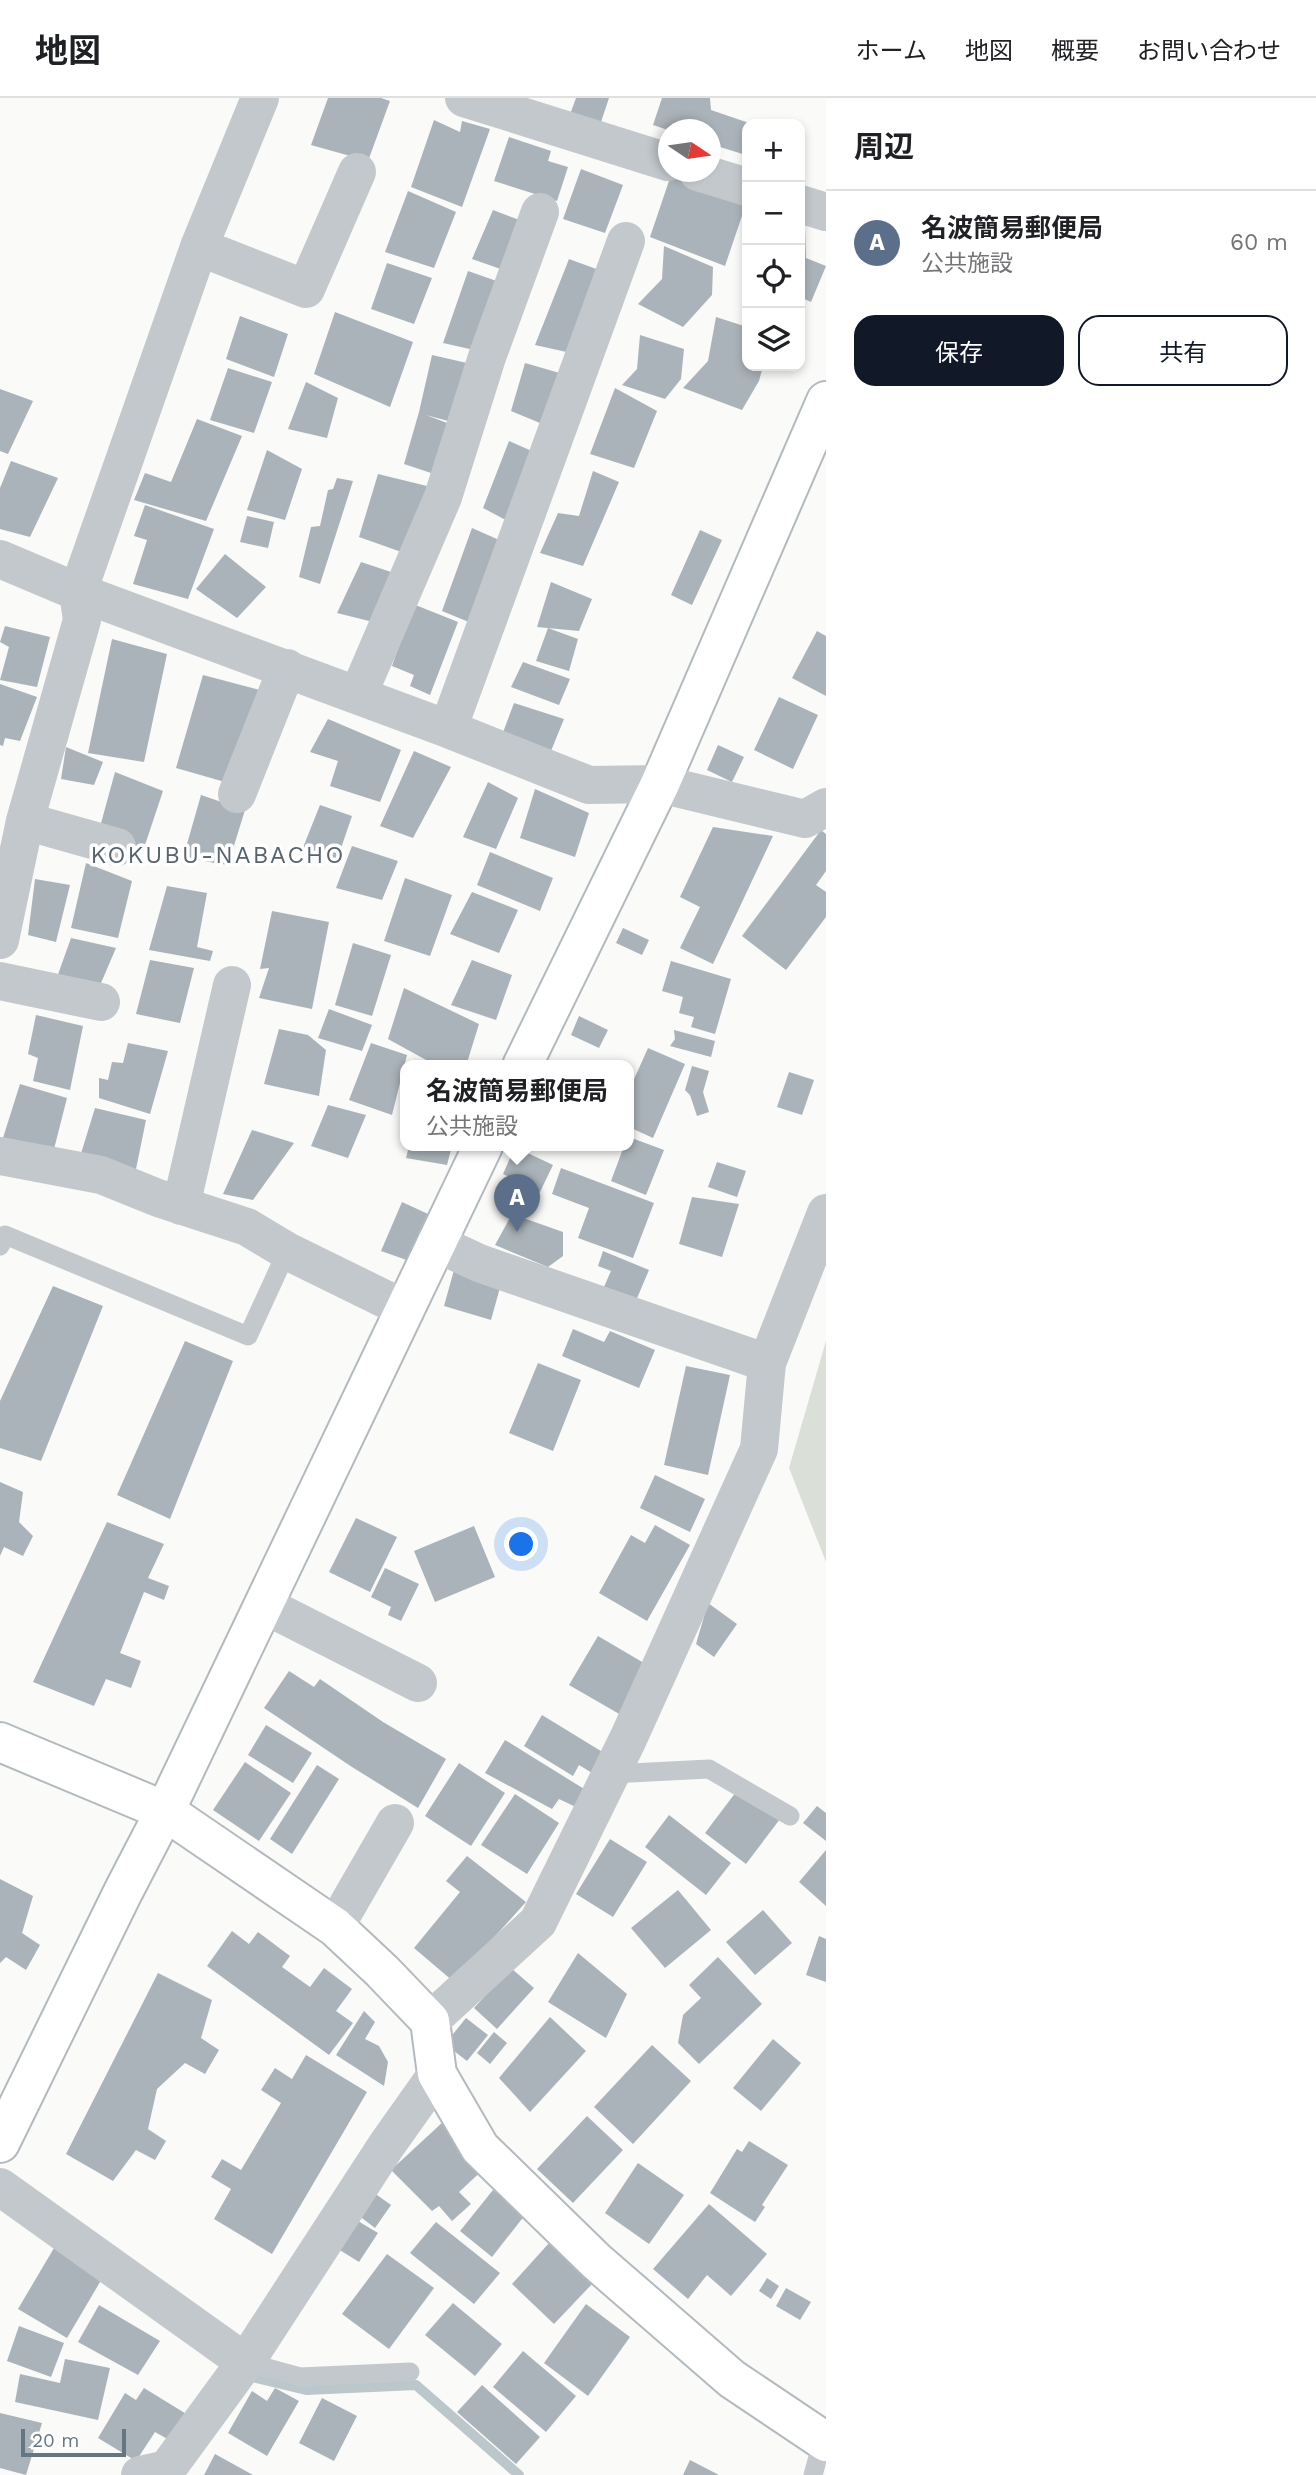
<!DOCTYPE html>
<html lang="ja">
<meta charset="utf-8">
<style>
:root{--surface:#fff;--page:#f2f2f2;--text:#202124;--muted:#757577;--line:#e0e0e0;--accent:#111827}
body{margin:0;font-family:"Work Sans","Noto Sans JP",sans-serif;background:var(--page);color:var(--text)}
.controls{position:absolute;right:21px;top:21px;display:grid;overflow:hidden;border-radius:14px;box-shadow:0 4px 10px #0003}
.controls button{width:63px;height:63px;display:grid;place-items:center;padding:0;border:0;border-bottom:2px solid var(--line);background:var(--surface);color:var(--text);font:35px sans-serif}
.compass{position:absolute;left:658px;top:21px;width:63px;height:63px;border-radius:50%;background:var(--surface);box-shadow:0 4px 10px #0003;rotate:103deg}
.scale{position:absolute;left:21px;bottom:18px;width:105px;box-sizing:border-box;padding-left:7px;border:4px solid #657683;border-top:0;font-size:19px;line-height:24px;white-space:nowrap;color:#657683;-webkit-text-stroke:5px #fff;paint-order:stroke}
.you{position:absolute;left:522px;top:1447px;width:24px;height:24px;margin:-18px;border:5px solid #fff;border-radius:50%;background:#1a73e8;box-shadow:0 0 0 10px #1a73e833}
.badge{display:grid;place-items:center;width:46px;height:46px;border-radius:50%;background:var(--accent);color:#fff;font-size:23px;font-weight:700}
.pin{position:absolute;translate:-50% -58px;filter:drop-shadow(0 2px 4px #0008)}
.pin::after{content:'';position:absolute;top:37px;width:24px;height:21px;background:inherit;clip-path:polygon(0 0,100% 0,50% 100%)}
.popup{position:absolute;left:400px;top:962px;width:234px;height:91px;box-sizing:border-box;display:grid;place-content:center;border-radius:14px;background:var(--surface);filter:drop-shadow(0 2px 5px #0005);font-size:23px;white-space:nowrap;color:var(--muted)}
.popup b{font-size:26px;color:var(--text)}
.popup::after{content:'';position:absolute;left:50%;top:100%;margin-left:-14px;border:14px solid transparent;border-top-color:var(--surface)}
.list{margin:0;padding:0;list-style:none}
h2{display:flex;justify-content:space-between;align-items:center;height:91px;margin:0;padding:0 28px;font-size:30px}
h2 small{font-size:23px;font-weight:400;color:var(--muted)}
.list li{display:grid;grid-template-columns:46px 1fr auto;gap:21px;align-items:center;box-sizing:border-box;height:105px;padding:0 28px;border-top:2px solid var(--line)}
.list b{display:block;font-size:26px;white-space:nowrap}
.list p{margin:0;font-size:23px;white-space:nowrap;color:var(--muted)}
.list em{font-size:23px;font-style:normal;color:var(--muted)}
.actions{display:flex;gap:14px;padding:21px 28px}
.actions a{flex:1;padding:16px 0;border:2px solid var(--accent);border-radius:21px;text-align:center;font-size:24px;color:var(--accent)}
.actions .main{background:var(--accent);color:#fff}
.icon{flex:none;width:38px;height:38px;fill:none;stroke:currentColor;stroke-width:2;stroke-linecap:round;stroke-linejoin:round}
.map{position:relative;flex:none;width:826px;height:2377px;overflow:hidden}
header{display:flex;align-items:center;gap:42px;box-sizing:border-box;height:98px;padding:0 35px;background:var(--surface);border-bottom:2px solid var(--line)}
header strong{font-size:33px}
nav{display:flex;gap:38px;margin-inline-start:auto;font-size:24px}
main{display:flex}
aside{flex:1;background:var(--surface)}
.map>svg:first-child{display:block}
.green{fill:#dadfd7}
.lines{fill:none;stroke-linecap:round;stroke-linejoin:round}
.stream{stroke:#bbc7cb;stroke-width:10}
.building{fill:#aab3b9}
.secondary-casing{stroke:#b3babf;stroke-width:42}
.lane{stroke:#c3c8cc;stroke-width:19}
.street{stroke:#c3c8cc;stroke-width:38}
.secondary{stroke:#fff;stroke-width:38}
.labels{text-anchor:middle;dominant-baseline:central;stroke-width:7;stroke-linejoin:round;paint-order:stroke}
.quarter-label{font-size:24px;letter-spacing:2px;fill:#57646e;stroke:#fff}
</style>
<header>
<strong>地図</strong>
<nav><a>ホーム</a><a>地図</a><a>概要</a><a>お問い合わせ</a></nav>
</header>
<main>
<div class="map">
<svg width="826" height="2377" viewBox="0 0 826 2377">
<rect width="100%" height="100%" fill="#fafaf8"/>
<!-- green -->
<path class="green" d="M 826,1243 L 826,1464 L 789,1370 Z"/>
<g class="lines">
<!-- stream -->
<path class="stream" d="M 256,2280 L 306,2292 L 416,2287 L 519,2377"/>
</g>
<!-- building -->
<path class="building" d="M 328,0 L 381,0 L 390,3 L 368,63 L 311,47 Z
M 576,0 L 609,0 L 599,30 L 569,19 Z
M 662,0 L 710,0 L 711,12 L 752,26 L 747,26 L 746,57 L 710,46 L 710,32 L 668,32 L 653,27 Z
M 434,22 L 460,34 L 462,23 L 490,31 L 462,109 L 411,89 Z
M 509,39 L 551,53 L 548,63 L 568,69 L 557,103 L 494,83 Z
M 581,71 L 623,87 L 605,135 L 563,121 Z
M 672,74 L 747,103 L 725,168 L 650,139 Z
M 408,93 L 456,114 L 434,170 L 385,154 Z
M 493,112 L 530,126 L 512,175 L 472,161 Z
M 800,128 L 805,130 L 806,160 L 826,168 L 811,204 L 800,199 Z
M 664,148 L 713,169 L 712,197 L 683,229 L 638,206 L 662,181 Z
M 569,161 L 610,176 L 580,257 L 535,247 Z
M 387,165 L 432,180 L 414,226 L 371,211 Z
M 468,173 L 508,187 L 483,254 L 443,245 Z
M 335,214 L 413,244 L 390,309 L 314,276 Z
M 240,218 L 288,236 L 274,279 L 226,261 Z
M 716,219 L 747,229 L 747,268 L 763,268 L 759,283 L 742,312 L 683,290 L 708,263 Z
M 640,237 L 684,251 L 681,281 L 665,301 L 622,287 L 637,271 Z
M 432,257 L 467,265 L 452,324 L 426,317 L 455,328 L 437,377 L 404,366 L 419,314 Z
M 525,265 L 570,278 L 552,330 L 511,313 Z
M 228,270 L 272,284 L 254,335 L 210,322 Z
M 306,284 L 338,300 L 327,340 L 288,331 Z
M 615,290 L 657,313 L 634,370 L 590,356 Z
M 0,291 L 33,303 L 8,356 L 0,353 Z
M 197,321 L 242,338 L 206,423 L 134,402 L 145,375 L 171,384 Z
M 509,343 L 541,357 L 515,427 L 483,410 Z
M 267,352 L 302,371 L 285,422 L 247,412 Z
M 11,363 L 58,380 L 30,439 L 0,431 L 0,390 Z
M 593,373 L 619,384 L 583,468 L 540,455 L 558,415 L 579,418 Z
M 378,376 L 431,389 L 407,456 L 359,439 Z
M 337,380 L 353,383 L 320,486 L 299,479 L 311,429 L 320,428 L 328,392 L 333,391 Z
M 145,407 L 214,431 L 188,501 L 133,486 L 147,442 L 134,438 Z
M 247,418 L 274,424 L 268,450 L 240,444 Z
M 472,430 L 506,445 L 476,527 L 442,513 Z
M 700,432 L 722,442 L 692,507 L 671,497 Z
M 225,456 L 266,489 L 237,520 L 196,491 Z
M 361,464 L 400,477 L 381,526 L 337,515 Z
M 551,484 L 592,501 L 579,533 L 537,529 Z
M 413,506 L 458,524 L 430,597 L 410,588 L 414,577 L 392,568 Z
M 5,528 L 50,539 L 37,589 L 0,582 L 9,549 L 0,544 Z
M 548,530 L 578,541 L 569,573 L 536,563 Z
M 817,533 L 826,538 L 826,598 L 792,580 Z
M 112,541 L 167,556 L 144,664 L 88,655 Z
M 523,564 L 570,581 L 559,607 L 511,589 Z
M 203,577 L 267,594 L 232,686 L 176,670 Z
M 0,586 L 37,599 L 20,643 L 5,640 L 3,648 L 0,647 Z
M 779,599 L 818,617 L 793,671 L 754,652 Z
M 514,605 L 564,621 L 551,653 L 502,637 Z
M 328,621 L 401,652 L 380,704 L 330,688 L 338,663 L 310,654 Z
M 718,647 L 744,659 L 732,684 L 707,672 Z
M 66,649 L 103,664 L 94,687 L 61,681 Z
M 414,653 L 451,669 L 413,740 L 380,728 Z
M 115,674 L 163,693 L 143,753 L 100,729 Z
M 488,684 L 518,700 L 496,751 L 463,739 Z
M 535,691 L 589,715 L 575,759 L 520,740 Z
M 201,697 L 245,712 L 228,767 L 183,760 Z
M 320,707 L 352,718 L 337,762 L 302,752 Z
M 713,729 L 773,738 L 713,866 L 680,850 L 700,809 L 680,799 Z
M 821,732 L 826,736 L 826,773 L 816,787 L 826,794 L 826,819 L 786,872 L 742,838 Z
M 352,748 L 398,763 L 382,802 L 336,790 Z
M 490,754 L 553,780 L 540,813 L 477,787 Z
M 86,765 L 132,783 L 118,840 L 71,830 Z
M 405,780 L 452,797 L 430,858 L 384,843 Z
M 35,781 L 70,787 L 56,844 L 28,837 Z
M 167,788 L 207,795 L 197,849 L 213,853 L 210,863 L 149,852 Z
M 472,794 L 518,812 L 499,855 L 450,836 Z
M 272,813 L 329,824 L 312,911 L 259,900 L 269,870 L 260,871 Z
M 623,830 L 649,842 L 642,857 L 616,845 Z
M 71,840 L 116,850 L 98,892 L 56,882 Z
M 353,845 L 391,857 L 372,918 L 335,907 Z
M 150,862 L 194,870 L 180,925 L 136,916 Z
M 472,862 L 512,877 L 496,922 L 451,907 Z
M 671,863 L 731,881 L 715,936 L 691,929 L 694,919 L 679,915 L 683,899 L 662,893 Z
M 404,890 L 479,926 L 466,968 L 437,968 L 388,941 Z
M 329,911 L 372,927 L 362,953 L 318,940 Z
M 36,917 L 83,928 L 70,992 L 33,983 L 38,960 L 28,956 Z
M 579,918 L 608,932 L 599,950 L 571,937 Z
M 279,931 L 308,937 L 326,952 L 319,998 L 264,986 Z
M 674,932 L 715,943 L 711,959 L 670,948 L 675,941 Z
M 128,945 L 168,953 L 150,1016 L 99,1000 L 99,980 L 108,982 L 112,964 L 123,965 Z
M 371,945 L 407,957 L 392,1017 L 349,1002 Z
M 648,950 L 685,966 L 653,1040 L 629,1029 L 629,987 L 631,988 Z
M 692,968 L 709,973 L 703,994 L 709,1014 L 697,1018 L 690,997 L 685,992 Z
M 789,974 L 814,982 L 802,1017 L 777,1009 Z
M 20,986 L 67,1000 L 53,1055 L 2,1043 Z
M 328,1007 L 366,1017 L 348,1060 L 311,1048 Z
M 95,1010 L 146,1022 L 135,1076 L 79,1062 Z
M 252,1032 L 294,1045 L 253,1102 L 223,1096 Z
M 629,1039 L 664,1052 L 646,1097 L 611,1083 L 624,1048 L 629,1048 Z
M 409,1048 L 452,1048 L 447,1067 L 406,1060 Z
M 515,1049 L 553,1067 L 540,1094 L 503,1076 Z
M 717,1064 L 746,1073 L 737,1099 L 708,1089 Z
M 561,1070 L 654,1105 L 633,1160 L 578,1140 L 589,1110 L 552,1096 Z
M 692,1099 L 739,1106 L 722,1159 L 679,1146 Z
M 402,1104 L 439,1121 L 418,1166 L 381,1153 Z
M 512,1116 L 563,1134 L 563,1158 L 548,1169 L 495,1147 Z
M 603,1153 L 649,1172 L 635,1205 L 603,1191 L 611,1173 L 598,1168 Z
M 454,1172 L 501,1186 L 491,1222 L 444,1208 Z
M 53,1188 L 103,1208 L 41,1363 L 0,1350 L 0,1303 Z
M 573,1231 L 604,1244 L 610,1233 L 655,1252 L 639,1290 L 562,1258 Z
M 185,1243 L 233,1263 L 170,1421 L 117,1397 Z
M 538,1265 L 581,1282 L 553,1353 L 509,1335 Z
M 686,1268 L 730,1277 L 708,1377 L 664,1367 Z
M 655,1377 L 705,1401 L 690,1434 L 640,1410 Z
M 0,1384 L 23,1394 L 19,1424 L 33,1438 L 23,1458 L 4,1449 L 0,1458 Z
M 356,1420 L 397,1439 L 370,1494 L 329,1474 Z
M 107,1424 L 164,1446 L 148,1480 L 169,1488 L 164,1502 L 144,1494 L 120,1555 L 141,1563 L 131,1590 L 106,1581 L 94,1608 L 33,1584 Z
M 655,1427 L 690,1447 L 647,1523 L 599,1495 L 631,1437 L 645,1445 Z
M 474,1428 L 495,1479 L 435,1504 L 414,1453 Z
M 385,1470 L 419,1486 L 401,1523 L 388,1517 L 391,1509 L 371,1499 Z
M 708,1505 L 737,1526 L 714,1559 L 696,1546 Z
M 598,1538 L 649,1568 L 621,1617 L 569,1587 Z
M 289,1573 L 314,1589 L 320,1581 L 383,1624 L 446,1661 L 418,1710 L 352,1669 L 264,1610 Z
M 542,1617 L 609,1658 L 597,1678 L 579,1667 L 573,1678 L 524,1648 Z
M 266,1627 L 312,1655 L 293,1685 L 248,1657 Z
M 505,1642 L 589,1694 L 578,1710 L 559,1701 L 552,1711 L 485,1675 Z
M 245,1664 L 291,1695 L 259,1743 L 213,1712 Z
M 459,1665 L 505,1695 L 471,1748 L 425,1718 Z
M 317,1667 L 339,1681 L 292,1756 L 270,1741 Z
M 739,1690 L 780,1721 L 746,1766 L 705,1735 Z
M 515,1696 L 559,1725 L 527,1776 L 481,1747 Z
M 817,1708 L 826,1715 L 826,1743 L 803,1725 Z
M 669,1717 L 731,1765 L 706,1797 L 645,1749 Z
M 610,1741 L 647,1764 L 613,1819 L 576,1796 Z
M 826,1752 L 826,1808 L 799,1784 Z
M 467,1758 L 526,1804 L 454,1884 L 414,1850 L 460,1794 L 446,1783 Z
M 0,1781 L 33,1798 L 22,1835 L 40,1847 L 26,1872 L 6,1859 L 0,1865 Z
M 678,1792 L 711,1832 L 665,1870 L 631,1830 Z
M 763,1812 L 792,1845 L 755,1877 L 726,1844 Z
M 232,1833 L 249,1846 L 258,1834 L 290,1858 L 282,1869 L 310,1889 L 324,1870 L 352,1891 L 336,1913 L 353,1925 L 329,1957 L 207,1868 Z
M 819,1838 L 826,1841 L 826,1884 L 806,1877 Z
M 578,1855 L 627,1896 L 606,1940 L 548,1904 Z
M 718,1859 L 762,1906 L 699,1966 L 678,1945 L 683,1917 L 701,1900 L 689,1887 Z
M 511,1870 L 534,1890 L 497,1931 L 474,1910 Z
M 158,1875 L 212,1902 L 201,1940 L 219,1952 L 205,1976 L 185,1965 L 157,1991 L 148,2031 L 166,2043 L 155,2062 L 136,2052 L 113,2083 L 66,2056 Z
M 364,1913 L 375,1924 L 365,1941 L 379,1948 L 388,1964 L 384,1988 L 336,1957 Z
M 550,1919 L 586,1953 L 530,2014 L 499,1980 Z
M 466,1920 L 488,1937 L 467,1963 L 445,1946 Z
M 494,1934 L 507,1945 L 490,1966 L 477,1955 Z
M 773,1941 L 801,1965 L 761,2013 L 733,1990 Z
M 652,1947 L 691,1983 L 633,2046 L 594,2009 Z
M 306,1957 L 367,1994 L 272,2156 L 214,2121 L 231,2091 L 211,2079 L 222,2061 L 241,2072 L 281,2005 L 261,1992 L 275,1970 L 292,1981 Z
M 587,2018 L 623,2052 L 573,2105 L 537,2071 Z
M 444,2023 L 487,2068 L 459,2094 L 471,2106 L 452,2123 L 439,2108 L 432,2113 L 391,2072 Z
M 749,2043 L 788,2067 L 762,2107 L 765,2109 L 755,2124 L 710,2095 L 737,2051 L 742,2054 Z
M 638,2065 L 684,2097 L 649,2146 L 605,2115 Z
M 370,2092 L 391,2107 L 375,2130 L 354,2114 Z
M 493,2092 L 525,2117 L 492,2159 L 460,2133 Z
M 709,2106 L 767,2156 L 731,2198 L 707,2177 L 688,2201 L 653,2171 Z
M 353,2120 L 378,2135 L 359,2164 L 335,2149 Z
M 436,2124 L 500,2175 L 474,2206 L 410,2155 Z
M 550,2144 L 593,2185 L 554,2226 L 512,2186 Z
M 54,2150 L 103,2179 L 67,2240 L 18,2211 Z
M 387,2156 L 434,2190 L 389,2251 L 342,2216 Z
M 767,2180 L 779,2188 L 771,2201 L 759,2193 Z
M 786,2190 L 811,2204 L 800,2222 L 776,2208 Z
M 453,2205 L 502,2246 L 475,2278 L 425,2237 Z
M 586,2206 L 630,2239 L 588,2298 L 544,2265 Z
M 99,2207 L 160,2243 L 138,2277 L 78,2244 Z
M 19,2228 L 64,2245 L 51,2279 L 7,2263 Z
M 523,2253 L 576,2298 L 546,2334 L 493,2289 Z
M 65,2261 L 110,2270 L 98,2322 L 15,2304 L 20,2276 L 60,2285 Z
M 482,2287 L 540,2339 L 516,2366 L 457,2314 Z
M 144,2290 L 188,2317 L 171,2343 L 155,2334 L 136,2363 L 98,2340 L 125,2295 L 136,2302 Z
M 275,2290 L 299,2303 L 267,2358 L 228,2335 L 252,2293 L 267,2303 Z
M 322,2300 L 357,2318 L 334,2363 L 299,2345 Z
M 0,2315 L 42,2325 L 26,2377 L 0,2370 Z
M 215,2356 L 253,2377 L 204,2377 Z
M 690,2362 L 719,2377 L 683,2377 Z"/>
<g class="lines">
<defs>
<path id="secondary" d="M 522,968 L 660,686 L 826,303
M 0,1644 L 165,1713 L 335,1829 L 382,1873 L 430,1923 L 437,1976 L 480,2050 L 596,2163 L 732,2281 L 826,2344
M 0,2045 L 123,1794 L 165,1713 L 483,1048"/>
</defs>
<!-- secondary casing -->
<use href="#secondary" class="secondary-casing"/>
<!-- lane -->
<path class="lane" d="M 0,1148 L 5,1137 L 248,1238 L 287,1153
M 611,1676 L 709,1671 L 790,1718
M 245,2264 L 300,2279 L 410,2274
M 813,2377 L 823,2341"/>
<!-- street -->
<path class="street" d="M 464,0 L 668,64
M 698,74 L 747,89
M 800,106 L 826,114
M 199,149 L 306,191 L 357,74
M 0,461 L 78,494 L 448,631 L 589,687 L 660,686 L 805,721 L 826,709
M 358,597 L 443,399 L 487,259 L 540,114
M 448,631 L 626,143
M 237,696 L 287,570
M 25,723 L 117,749
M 0,842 L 25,723 L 82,522 L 78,494 L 199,149 L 260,0
M 0,883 L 101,904
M 0,1058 L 101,1077 L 158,1100 L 247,1129 L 287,1153 L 405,1211
M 181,1108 L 232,887
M 436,1145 L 479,1165 L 767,1265
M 264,1507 L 418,1585
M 335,1829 L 395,1725
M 430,1923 L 538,1824 L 628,1641 L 759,1351 L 767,1265 L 826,1115
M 0,2089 L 245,2264
M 140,2377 L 167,2371 L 249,2259 L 386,2048 L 437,1976"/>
<!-- secondary -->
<use href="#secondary" class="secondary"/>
</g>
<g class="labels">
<!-- quarter labels -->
<g class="quarter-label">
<text x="218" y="757">KOKUBU-NABACHO</text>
</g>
</g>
</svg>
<div class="controls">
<button>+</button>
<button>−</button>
<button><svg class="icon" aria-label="locate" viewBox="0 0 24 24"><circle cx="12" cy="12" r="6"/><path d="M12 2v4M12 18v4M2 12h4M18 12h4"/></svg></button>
<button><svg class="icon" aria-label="layers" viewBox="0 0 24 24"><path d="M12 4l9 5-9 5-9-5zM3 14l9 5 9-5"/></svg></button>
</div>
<svg class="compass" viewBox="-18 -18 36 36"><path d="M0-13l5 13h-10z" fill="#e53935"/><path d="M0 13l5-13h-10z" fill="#757577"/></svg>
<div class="scale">20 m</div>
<div class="you"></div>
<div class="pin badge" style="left:517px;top:1134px;background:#5c6f8a">A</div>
<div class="popup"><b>名波簡易郵便局</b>公共施設</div>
</div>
<aside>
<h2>周辺<small></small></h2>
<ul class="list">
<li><span class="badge" style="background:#5c6f8a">A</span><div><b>名波簡易郵便局</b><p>公共施設</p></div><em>60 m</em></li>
</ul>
<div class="actions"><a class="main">保存</a><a>共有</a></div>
</aside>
</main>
